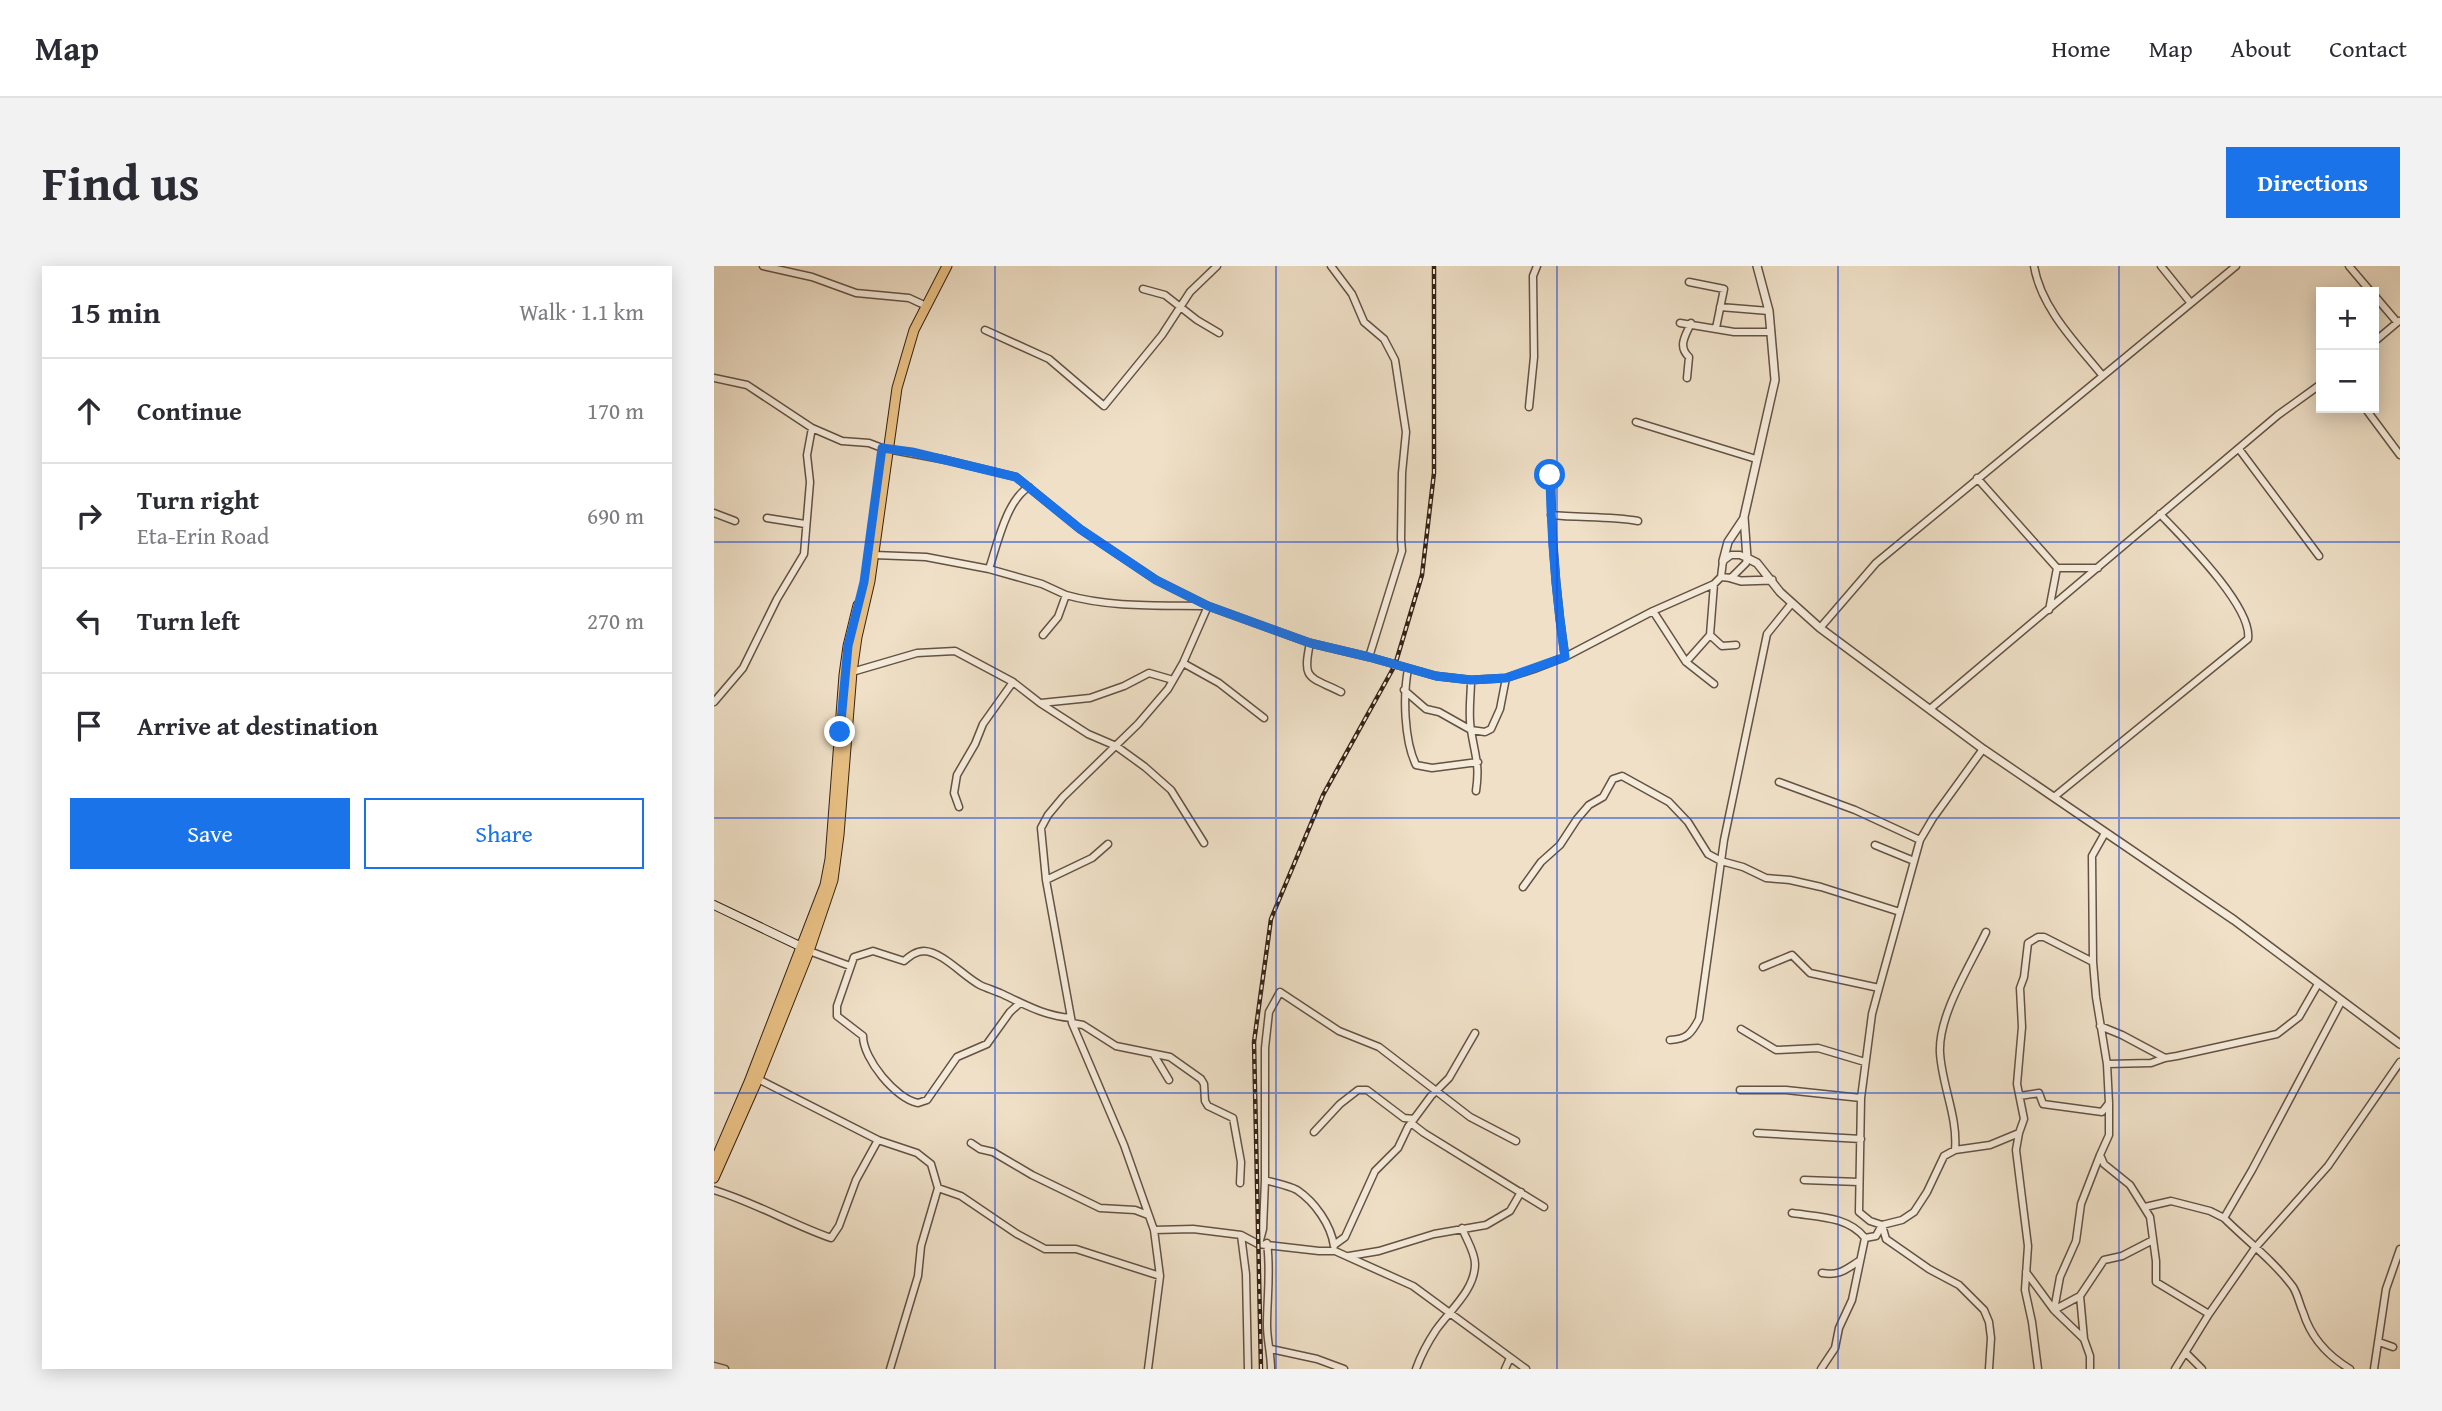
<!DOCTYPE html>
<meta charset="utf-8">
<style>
:root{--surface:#fff;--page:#f2f2f3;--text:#2b2b33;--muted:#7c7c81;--line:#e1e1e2;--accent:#1a73e8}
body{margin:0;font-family:"Gentium Book Plus",serif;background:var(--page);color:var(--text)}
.controls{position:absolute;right:21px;top:21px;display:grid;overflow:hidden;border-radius:0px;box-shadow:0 4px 18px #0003}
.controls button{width:63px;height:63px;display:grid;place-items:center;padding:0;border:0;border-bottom:2px solid var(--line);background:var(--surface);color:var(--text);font:35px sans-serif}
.stop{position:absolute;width:21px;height:21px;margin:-16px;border:5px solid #1a73e8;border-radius:50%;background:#fff}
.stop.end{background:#1a73e8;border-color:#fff;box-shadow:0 2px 7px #0008}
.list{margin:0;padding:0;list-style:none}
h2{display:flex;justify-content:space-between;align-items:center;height:91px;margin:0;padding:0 28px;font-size:30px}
h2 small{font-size:23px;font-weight:400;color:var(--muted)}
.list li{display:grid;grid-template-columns:46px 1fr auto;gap:21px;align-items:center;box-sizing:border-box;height:105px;padding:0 28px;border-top:2px solid var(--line)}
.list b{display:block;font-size:26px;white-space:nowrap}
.list p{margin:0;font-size:23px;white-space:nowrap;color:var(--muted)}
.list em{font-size:23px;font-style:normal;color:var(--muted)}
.actions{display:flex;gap:14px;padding:21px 28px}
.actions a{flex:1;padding:16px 0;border:2px solid var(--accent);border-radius:0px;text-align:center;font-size:24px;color:var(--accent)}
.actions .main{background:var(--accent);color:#fff}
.icon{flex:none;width:38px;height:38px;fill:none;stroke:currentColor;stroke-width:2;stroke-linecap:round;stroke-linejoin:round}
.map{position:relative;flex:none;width:1686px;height:1103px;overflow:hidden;border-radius:0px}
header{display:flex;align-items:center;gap:42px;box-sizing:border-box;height:98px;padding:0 35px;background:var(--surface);border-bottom:2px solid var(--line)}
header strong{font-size:33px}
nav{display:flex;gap:38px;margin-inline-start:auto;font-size:24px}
.intro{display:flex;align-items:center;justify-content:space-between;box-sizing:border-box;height:168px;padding:0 42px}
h1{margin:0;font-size:49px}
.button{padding:18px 32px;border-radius:0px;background:var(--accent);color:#fff;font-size:24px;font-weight:700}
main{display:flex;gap:42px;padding:0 42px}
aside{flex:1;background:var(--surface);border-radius:0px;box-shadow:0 4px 18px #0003}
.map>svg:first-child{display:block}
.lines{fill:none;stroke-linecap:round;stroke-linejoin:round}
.minor-casing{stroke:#645242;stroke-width:9}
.tertiary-casing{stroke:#645242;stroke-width:10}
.secondary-casing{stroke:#362316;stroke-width:10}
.primary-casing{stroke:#362316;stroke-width:11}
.minor{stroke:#f5ebdb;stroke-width:6}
.tertiary{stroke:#f5ebdb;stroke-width:7}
.secondary{stroke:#f5ebdb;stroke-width:8}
.primary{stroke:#e8c084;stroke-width:9}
.rail-casing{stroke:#362316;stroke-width:4.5}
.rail{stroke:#f5ebdb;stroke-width:2;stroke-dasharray:5;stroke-linecap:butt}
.route{stroke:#1a73e8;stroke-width:9}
.grid{fill:none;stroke:#1d4ed8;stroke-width:2;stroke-opacity:0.55}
</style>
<header>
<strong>Map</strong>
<nav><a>Home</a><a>Map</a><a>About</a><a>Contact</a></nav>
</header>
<div class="intro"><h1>Find us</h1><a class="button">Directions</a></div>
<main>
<aside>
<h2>15 min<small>Walk · 1.1 km</small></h2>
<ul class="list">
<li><svg class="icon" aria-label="ahead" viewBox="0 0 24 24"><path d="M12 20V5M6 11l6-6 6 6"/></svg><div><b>Continue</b></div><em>170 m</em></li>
<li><svg class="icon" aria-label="right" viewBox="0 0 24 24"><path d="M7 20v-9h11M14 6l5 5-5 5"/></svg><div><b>Turn right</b><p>Eta-Erin Road</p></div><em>690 m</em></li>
<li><svg class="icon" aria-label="left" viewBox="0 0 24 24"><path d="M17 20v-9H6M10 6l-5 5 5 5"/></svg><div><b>Turn left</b></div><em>270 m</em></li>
<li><svg class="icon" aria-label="arrive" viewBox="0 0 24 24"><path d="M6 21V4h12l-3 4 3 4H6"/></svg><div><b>Arrive at destination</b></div></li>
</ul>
<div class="actions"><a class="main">Save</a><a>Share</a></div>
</aside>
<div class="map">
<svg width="1686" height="1103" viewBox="0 0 1686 1103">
<rect width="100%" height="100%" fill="#efe0c7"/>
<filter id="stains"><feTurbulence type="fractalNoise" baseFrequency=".00286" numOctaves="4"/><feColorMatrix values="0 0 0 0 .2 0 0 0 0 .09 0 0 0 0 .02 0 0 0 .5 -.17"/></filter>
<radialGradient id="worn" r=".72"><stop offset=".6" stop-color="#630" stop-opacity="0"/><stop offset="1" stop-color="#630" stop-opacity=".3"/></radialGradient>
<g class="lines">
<defs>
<path id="minor" d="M 49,0 L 98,11 L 142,27 L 195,32 L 208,38
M 617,0 L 638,28 L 650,56 L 670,73 L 681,94 L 692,166 L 688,207 L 687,273 L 688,285 L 655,391
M 1320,0 C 1327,42 1362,77 1388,109
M 1447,0 L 1476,36
M 1635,0 L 1657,26
M 975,16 L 1010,23 L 1002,62
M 429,23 L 451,29 L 483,54 L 505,67
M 1660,29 L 1683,56
M 1006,41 L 1055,45
M 966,57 L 1020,66 L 1057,66
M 271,64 L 335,93 L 390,140 L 448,69 L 476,26 L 503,0
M 1660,76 L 1685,55
M 0,112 L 33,119 L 98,162 L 128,175 L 155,177 L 168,182 L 232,194 L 302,211 L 366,263 L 442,314 L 494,340 L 596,377 L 655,391 L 722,410 L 757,414 L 792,412 L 820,403 L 851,391 L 939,345 L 1000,318 L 1007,311
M 973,112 L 975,91 C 963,80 972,69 977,57
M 815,141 L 820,91 L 819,10 L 823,0
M 1651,142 L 1686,189
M 922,156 L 1042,193
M 1525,183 L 1605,290
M 837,209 C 837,271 842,330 851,391
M 1263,212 L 1343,302 L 1384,302
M 0,247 L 21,255
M 837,249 C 866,252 896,250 924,255
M 53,252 L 91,258
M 160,289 L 212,291 L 275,303 L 328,318 L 352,329
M 1017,289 L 1026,289 L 1033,292 L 1032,297 L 1017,312 L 1007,311 L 1009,295 Z
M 275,303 C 283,279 293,233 315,221
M 1335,344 L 1343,302
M 939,345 L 972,396 L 1000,418
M 1106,362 L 1162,297 L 1522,0
M 329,369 L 344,351 L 352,329 C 397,342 448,339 494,340 L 469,397 L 454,423 L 424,458 L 349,531 L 334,549 L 327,562 L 332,614 L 358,757 L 410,879 L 440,964 L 446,1010 L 434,1103
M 996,369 L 1008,380 L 1022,379
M 596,377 C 588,415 595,410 627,426
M 972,396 L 996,369 L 1000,318
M 469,397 L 505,417 L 550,452
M 694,403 C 689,430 690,474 702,499 L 718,502 L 764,496
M 138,406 L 203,387 L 241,385 L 299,416 L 326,437 L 374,468 L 402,480 L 431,501 L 457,524 L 490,577
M 757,414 C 757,430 754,448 757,464 C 761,490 766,498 762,525
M 690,424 L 712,443 L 725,446 L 757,464 L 771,466 L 777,463 L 786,443 L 792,412
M 0,436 L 29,402 L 63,333 L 90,288 L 96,216 L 93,189 L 98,162
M 327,437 L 376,432 L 410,420 L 435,407 L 459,414
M 1216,443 L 1564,149 L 1607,118
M 1269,483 L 1219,552 L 1206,574 L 1165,722 L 1158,748 L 1147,832 L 1145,946 L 1156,955 L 1168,959 L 1172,973 L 1215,1003 L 1245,1019 L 1270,1044 L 1275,1056 L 1277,1072 L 1275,1103
M 1065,516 L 1141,544 L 1206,574
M 1340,531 L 1534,373 C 1539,341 1469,272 1446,248
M 245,541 L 240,527 L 243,509 L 261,478 L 269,458 L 299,416
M 1391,567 L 1378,590 L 1379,696 L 1382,731 L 1393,798 L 1395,837 L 1395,869 L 1386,889 L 1390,898 L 1416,919 L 1436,951 L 1442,995 L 1442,1016 L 1495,1048
M 1161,579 L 1200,595
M 332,614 L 378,592 L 394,578
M 809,621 L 827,596 L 846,579 L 863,553 L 875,539 L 889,531 L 899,513 L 908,510 L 955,536 L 974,556 L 994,588 L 1007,595 L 1029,601 L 1052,612 L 1076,614 L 1107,621 L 1186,646
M 95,685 L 136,700
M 1049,701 L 1078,689 L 1096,707 L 1165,722
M 1627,736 L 1538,904 L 1510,952 C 1532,974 1560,995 1579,1021 C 1584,1029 1585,1037 1589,1046 C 1597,1072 1614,1090 1636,1103
M 306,737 L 296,746 L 273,778 L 243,791 L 213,834 L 204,837 C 182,833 149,793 149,770 L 123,750 L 123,740 L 140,691 L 159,685 L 190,695 C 196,690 202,685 210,685 C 229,686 249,710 266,719 C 272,722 279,724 286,727 C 310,738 330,750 357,752
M 358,757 L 369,759 L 402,780 L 456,791 L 487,813 L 490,818 L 491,835 L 494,840 L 519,852 L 527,896 L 526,917
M 1386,760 L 1408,769 L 1451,792 L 1463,790 L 1563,768 L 1585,751 L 1604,718
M 1027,763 L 1062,784 L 1104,782 L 1151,796
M 956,774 C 973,773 977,768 985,753 L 1010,574 L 1053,368 L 1078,337
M 440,789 L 455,814
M 1393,798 L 1437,797 L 1451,792
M 44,813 L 164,874 L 203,887 L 217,898 L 224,922 L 207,980 L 204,1010 L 176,1103
M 1026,824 L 1072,824 L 1147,832
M 1306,830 L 1325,827 L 1329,838 L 1388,846 L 1395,837
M 697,857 L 710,867 L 830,941
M 600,866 L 626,838 L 644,824 L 653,824 L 690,852 L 700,853
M 1043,867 L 1147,873
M 1305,867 L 1302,884 L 1314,980 L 1311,1024 L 1318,1056 L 1324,1103
M 257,877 L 266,883 L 279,886 L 318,909 L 386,942 L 421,944 L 434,949
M 1241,884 C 1244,851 1228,820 1226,787 C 1224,749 1256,700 1272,666
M 551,914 C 561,917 574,919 583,924 C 601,936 617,959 620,980
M 1090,914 L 1145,916
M 224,922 L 247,930 L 303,968 L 331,983 L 362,983 L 446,1010
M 0,924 C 40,936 77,958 117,972 L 125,960 L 142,914 L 164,874
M 1431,941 L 1457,935 L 1496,945 L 1510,952
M 1078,947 C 1103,951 1134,950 1151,972 L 1162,970 L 1168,959 L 1188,954 L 1200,946 L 1213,926 L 1230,890 L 1241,884 L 1276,879 L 1305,867 L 1310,853 L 1303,818 L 1308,761 L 1306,722 L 1310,711 L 1314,677 L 1324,671 L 1330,671 L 1379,696
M 440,964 L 479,963 L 527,969 L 544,978 L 605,985 L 621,985 L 699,1020 L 812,1103
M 527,969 L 532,1008 L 534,1103
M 553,977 C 557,1005 553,1032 553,1059 C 553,1074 557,1088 557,1103
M 545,978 L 549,963 L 551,914 L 551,782 L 555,746 L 566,726 L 625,765 L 665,781 L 756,851 L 802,875
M 620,979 L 631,971 L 661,905 L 684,882 L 694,861 L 717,830 L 735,812 L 761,767
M 635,990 L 665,985 L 720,968 L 772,959 L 796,945 L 807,926
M 1312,1006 L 1340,1044 L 1370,1073 L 1376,1090 L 1376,1103
M 1108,1007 C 1125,1010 1131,1004 1145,995
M 1366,1030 L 1340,1044 L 1346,1011 L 1362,975 L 1367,938 L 1386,889
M 1370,1073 L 1366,1030 L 1390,994 L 1408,990 L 1439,974
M 1665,1076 L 1679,1081
M 557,1083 L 603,1093 L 630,1103
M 1472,1087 L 1488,1103
M 0,1100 L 11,1103
M 702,1103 C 707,1089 714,1076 722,1064 C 736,1044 761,1024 761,998 C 761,986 752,973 748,962
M 791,1103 L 796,1092
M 1107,1103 L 1121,1082 L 1125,1062 L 1138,1034 L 1151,972
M 1461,1103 L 1495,1048 L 1541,982 L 1614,900 L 1686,796
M 1660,1103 L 1672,1023 L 1686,983"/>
<path id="tertiary" d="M 1043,0 L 1055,45 L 1061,114 L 1030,251 L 1033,292 L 1043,297 L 1066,326 L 1106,362 L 1269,483 L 1520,654 L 1686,778
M 1009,295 L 1014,276 L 1030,252
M 1017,312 L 1027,315 L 1058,314"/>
<path id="secondary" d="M 0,639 L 92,683"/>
<path id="primary" d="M 0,897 L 35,816 L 111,619 L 116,593 L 130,409 L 134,380 L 144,339
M 0,912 L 44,813 L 94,688 L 119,614 L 125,569 L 138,406 L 143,371 L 156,315 L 183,122 L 200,64 L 233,0"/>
</defs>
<!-- minor casing -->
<use href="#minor" class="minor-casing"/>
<!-- tertiary casing -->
<use href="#tertiary" class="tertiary-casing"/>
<!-- secondary casing -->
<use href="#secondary" class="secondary-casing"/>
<!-- primary casing -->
<use href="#primary" class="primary-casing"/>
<!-- minor -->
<use href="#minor" class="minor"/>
<!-- tertiary -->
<use href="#tertiary" class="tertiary"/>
<!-- secondary -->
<use href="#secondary" class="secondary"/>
<!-- primary -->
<use href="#primary" class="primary"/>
<defs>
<path id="rail" d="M 547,1103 L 540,776 L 557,653 L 609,529 L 681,399 L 708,309 L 720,207 L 720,0"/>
</defs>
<!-- rail casing -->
<use href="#rail" class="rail-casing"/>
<!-- rail -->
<use href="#rail" class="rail"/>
</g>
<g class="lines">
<!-- route -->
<path class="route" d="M 126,466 L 134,380 L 150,316 L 168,182 L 198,186 L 302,211 L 366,263 L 442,314 L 494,340 L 596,377 L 655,391 L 722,410 L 757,414 L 792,412 L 851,391 C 842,330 837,271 836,209"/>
</g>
<!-- grid -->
<path class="grid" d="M 281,0 L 281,1103M 562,0 L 562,1103M 843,0 L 843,1103M 1124,0 L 1124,1103M 1405,0 L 1405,1103M 0,276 L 1686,276M 0,552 L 1686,552M 0,827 L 1686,827"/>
<rect width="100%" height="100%" filter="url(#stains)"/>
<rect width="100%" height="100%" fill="url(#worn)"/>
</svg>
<div class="controls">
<button>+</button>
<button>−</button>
</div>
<div class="stop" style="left:836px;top:209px"></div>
<div class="stop end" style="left:126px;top:466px"></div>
</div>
</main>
